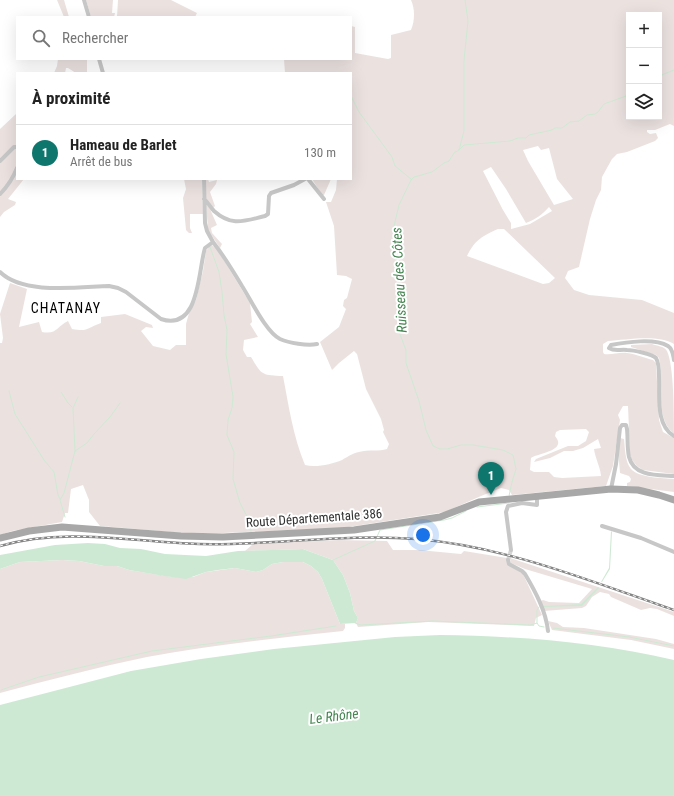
<!DOCTYPE html>
<html lang="fr">
<meta charset="utf-8">
<style>
:root{--surface:#fff;--page:#f6f6f6;--text:#222;--muted:#767676;--line:#e0e0e0;--accent:#0f766e}
body{margin:0;font-family:"Roboto Condensed",sans-serif;background:var(--page);color:var(--text)}
.controls{position:absolute;right:12px;top:12px;display:grid;overflow:hidden;border-radius:0px;box-shadow:0 4px 16px #0002}
.controls button{width:36px;height:36px;display:grid;place-items:center;padding:0;border:0;border-bottom:1px solid var(--line);background:var(--surface);color:var(--text);font:20px sans-serif}
.you{position:absolute;left:423px;top:535px;width:14px;height:14px;margin:-10px;border:3px solid #fff;border-radius:50%;background:#1a73e8;box-shadow:0 0 0 6px #1a73e833}
.badge{display:grid;place-items:center;width:26px;height:26px;border-radius:50%;background:var(--accent);color:#fff;font-size:13px;font-weight:700}
.pin{position:absolute;translate:-50% -33px;filter:drop-shadow(0 1px 2px #0008)}
.pin::after{content:'';position:absolute;top:21px;width:14px;height:12px;background:inherit;clip-path:polygon(0 0,100% 0,50% 100%)}
.list{margin:0;padding:0;list-style:none}
h2{display:flex;justify-content:space-between;align-items:center;height:52px;margin:0;padding:0 16px;font-size:17px}
h2 small{font-size:13px;font-weight:400;color:var(--muted)}
.list li{display:grid;grid-template-columns:26px 1fr auto;gap:12px;align-items:center;box-sizing:border-box;height:56px;padding:0 16px;border-top:1px solid var(--line)}
.list b{display:block;font-size:15px;white-space:nowrap}
.list p{margin:0;font-size:13px;white-space:nowrap;color:var(--muted)}
.list em{font-size:13px;font-style:normal;color:var(--muted)}
.icon{flex:none;width:22px;height:22px;fill:none;stroke:currentColor;stroke-width:2;stroke-linecap:round;stroke-linejoin:round}
.map{position:relative;flex:none;width:674px;height:796px;overflow:hidden}
.search{position:absolute;background:var(--surface);box-shadow:0 4px 16px #0002;left:16px;top:16px;width:336px;height:44px;display:flex;align-items:center;gap:10px;box-sizing:border-box;padding:0 14px;border-radius:0px;color:var(--muted);font-size:15px}
.panel{position:absolute;background:var(--surface);box-shadow:0 4px 16px #0002;left:16px;top:72px;width:336px;height:108px;border-radius:0px}
.map>svg:first-child{display:block}
.green{fill:#ebe2e0;fill-rule:evenodd}
.water{fill:#cee9d3}
.lines{fill:none;stroke-linecap:round;stroke-linejoin:round}
.stream{stroke:#cee9d3;stroke-width:1}
.minor-tunnel{stroke:#d6d6d6;stroke-width:4;stroke-dasharray:4 2;stroke-linecap:butt}
.minor{stroke:#c7c7c7;stroke-width:4}
.primary{stroke:#a8a8a8;stroke-width:7}
.rail-casing{stroke:#858585;stroke-width:2.5}
.rail{stroke:#fff;stroke-width:1;stroke-dasharray:3;stroke-linecap:butt}
.labels{text-anchor:middle;dominant-baseline:central;stroke-width:4;stroke-linejoin:round;paint-order:stroke}
.street-label{font-size:13px;fill:#303030;stroke:#fff}
.water-label{font-size:14px;font-style:italic;fill:#43844f;stroke:#fff}
.neighbourhood-label{font-size:14px;letter-spacing:1px;fill:#000;stroke:#fff}
</style>
<div class="map">
<svg width="674" height="796" viewBox="0 0 674 796">
<rect width="100%" height="100%" fill="#fff"/>
<!-- green -->
<path class="green" d="M 57,0 L 64,0 L 69,17 L 64,17 Z
M 86,0 L 113,0 L 112,13 L 115,13 L 114,17 L 91,17 Z
M 118,0 L 171,0 L 197,13 L 195,17 L 117,17 Z
M 411,0 L 674,0 L 674,126 L 670,124 L 655,130 L 647,130 L 647,132 L 650,134 L 656,133 L 658,138 L 655,141 L 627,152 L 617,154 L 612,159 L 602,177 L 601,190 L 596,200 L 590,219 L 579,267 L 568,271 L 565,278 L 574,290 L 589,295 L 642,300 L 674,313 L 674,344 C 658,334 626,340 608,341 L 603,344 L 603,352 L 604,354 C 612,355 619,352 627,353 C 636,354 645,358 653,360 L 656,363 L 659,420 L 663,432 L 674,438 L 674,474 L 643,470 L 637,466 L 632,460 L 630,454 L 628,406 L 623,406 L 618,415 L 620,420 L 613,466 L 606,486 L 512,495 L 509,490 L 501,488 L 481,496 L 445,512 L 342,528 L 223,533 L 183,533 L 100,526 L 89,512 L 89,500 L 83,485 L 71,489 L 68,513 L 65,513 L 62,522 L 12,531 L 0,535 L 0,343 L 2,343 L 3,338 L 0,314 L 10,283 L 27,289 L 19,327 L 39,322 L 42,332 C 57,335 57,326 68,321 L 72,329 C 89,332 86,328 101,323 L 101,317 L 125,314 L 152,325 L 153,328 L 146,327 L 141,331 L 153,346 L 170,350 L 176,345 L 186,345 L 186,324 L 189,313 L 196,300 L 203,271 L 206,251 L 209,247 L 212,245 L 217,249 L 250,303 L 252,322 L 250,324 L 258,337 L 244,340 L 243,350 L 247,357 L 251,357 C 262,375 261,375 283,376 C 289,407 293,436 305,465 C 316,468 332,464 342,460 C 347,457 353,453 359,452 C 368,449 379,452 387,449 L 389,444 L 383,432 L 384,430 L 381,419 L 366,389 L 357,354 L 354,351 L 339,363 L 332,370 L 320,342 L 339,327 L 346,309 L 343,306 L 344,300 L 347,298 L 352,279 L 346,276 L 337,275 L 334,226 L 326,202 L 331,202 L 336,190 L 337,179 L 351,179 L 352,123 L 351,122 L 351,73 L 285,73 L 284,59 L 351,59 L 351,26 L 355,27 L 355,53 L 388,59 L 391,58 L 391,35 L 411,30 C 415,20 415,9 411,0 ZM 629,15 L 659,15 L 659,117 L 629,117 ZM 538,146 L 541,150 L 549,148 L 557,179 L 573,199 L 554,205 L 528,161 L 523,150 ZM 491,167 L 506,189 L 526,223 C 536,219 542,215 549,207 L 552,211 L 530,224 L 511,229 L 511,223 L 503,210 L 483,171 ZM 498,229 L 504,229 L 555,278 L 549,283 L 543,284 L 467,256 C 475,240 482,236 498,229 ZM 586,429 L 589,432 L 586,441 L 578,446 L 568,446 L 536,459 L 534,462 L 550,458 L 564,451 L 573,451 L 583,448 L 598,439 L 601,448 L 594,449 C 595,458 600,466 601,476 L 562,478 L 554,477 L 549,472 L 534,472 L 530,470 L 531,458 C 538,453 568,451 555,436 L 556,432 L 560,430 Z
M 58,59 L 87,59 L 87,73 L 76,73 L 68,68 L 66,68 L 65,73 L 54,73 L 57,66 Z
M 16,114 L 17,115 L 17,179 L 24,179 L 8,199 L 16,202 L 15,205 L 4,212 L 0,217 L 0,129 Z
M 184,179 L 202,179 L 203,214 L 190,214 L 190,228 L 192,233 L 189,233 L 186,230 L 183,198 L 186,189 Z
M 205,179 L 208,179 L 209,182 L 217,180 L 216,184 L 210,192 L 215,206 L 213,208 L 205,198 Z
M 312,179 L 331,179 L 324,195 L 322,195 Z
M 206,203 L 210,209 L 217,225 L 211,228 L 212,233 L 222,244 L 220,248 L 208,230 Z
M 652,344 C 657,346 664,346 667,351 C 674,366 674,415 674,434 C 653,416 665,382 659,358 L 656,355 L 631,347 L 631,345 Z
M 620,438 L 624,439 C 625,448 625,462 631,469 C 639,478 663,478 674,479 L 674,492 L 627,486 L 627,483 L 630,482 L 631,479 L 629,476 L 620,473 L 618,449 Z
M 338,540 L 387,541 L 393,550 L 419,550 L 461,554 L 464,551 L 507,558 L 507,563 L 523,574 L 542,615 L 536,618 L 534,626 L 428,622 L 358,627 L 356,623 L 358,618 L 354,611 L 350,593 L 343,575 L 333,560 L 303,549 L 245,551 L 253,544 Z
M 510,558 L 674,612 L 674,616 L 657,609 L 650,608 L 641,610 L 611,597 L 609,594 L 600,592 L 592,597 L 586,606 L 582,608 L 544,611 L 541,601 L 543,600 L 549,602 L 579,603 L 592,589 L 525,569 L 511,563 Z
M 62,560 L 79,561 L 104,566 L 117,566 L 129,570 L 173,577 L 193,577 L 206,572 L 235,568 L 256,572 L 263,570 L 272,564 L 283,562 L 303,562 L 311,566 L 318,572 L 322,579 L 340,624 L 345,624 L 345,628 L 343,631 C 277,638 212,645 147,657 C 98,667 49,680 0,693 L 0,569 L 20,562 Z
M 548,621 L 557,623 L 563,627 L 584,628 L 656,639 L 674,644 L 674,649 L 631,640 L 552,630 Z"/>
<!-- water -->
<path class="water" d="M 611,531 L 612,532 L 610,569 L 602,582 L 601,582 L 609,568 Z
M 88,543 L 105,544 L 120,548 L 141,549 L 165,554 L 206,556 L 238,551 L 303,549 L 333,560 L 343,575 L 350,593 L 354,611 L 358,618 L 356,623 L 340,624 L 322,579 L 318,572 L 311,566 L 303,562 L 283,562 L 272,564 L 263,570 L 256,572 L 235,568 L 218,570 L 206,572 L 186,579 L 164,576 L 129,570 L 117,566 L 104,566 L 79,561 L 62,560 L 20,562 L 0,569 L 0,555 L 55,545 Z
M 598,587 L 599,588 L 582,606 L 543,607 L 543,606 L 581,604 Z
M 440,635 C 519,636 597,642 674,660 L 674,796 L 0,796 L 0,705 L 131,671 L 201,659 L 274,649 L 395,637 Z"/>
<g class="lines">
<!-- stream -->
<path class="stream" d="M 659,76 L 674,70
M 351,96 L 359,112 L 392,157 L 395,166 L 411,179
M 459,150 L 464,131 L 464,60 L 468,21 L 465,0
M 210,247 L 219,272 L 222,292 L 224,315 L 227,330 L 226,354 L 233,397 L 232,408 L 228,420 L 227,435 L 234,452 L 233,479 L 240,503 L 251,524 L 251,532
M 9,391 L 15,414 L 44,460 L 54,472 L 58,495 L 60,499
M 61,392 L 68,403 L 72,407
M 75,451 L 73,408 L 78,397
M 509,496 L 512,482 L 516,469 L 513,455 L 503,450 L 473,445 L 461,445 L 447,449 L 440,449 L 433,446 L 426,430 L 419,401 L 406,363 L 406,350 L 399,332 L 400,311 L 394,226 L 399,205 L 411,180 L 414,177 L 432,172 L 444,163 L 449,161 L 454,153 L 459,150 L 464,145 L 510,141 L 518,138 L 526,138 L 529,135 L 552,130 L 555,128 L 562,128 L 570,122 L 579,121 L 587,115 L 595,114 L 598,112 L 604,104 L 626,96 L 629,93
M 477,507 L 509,503
M 65,517 L 60,500 L 64,493 L 75,451 L 87,443 L 94,434 L 110,417 L 120,403
M 333,560 L 375,541 L 380,530 L 444,520 L 452,518 L 466,511
M 355,623 L 361,625 L 433,621 L 530,625 L 537,623 L 539,626 L 544,627
M 537,623 L 537,610 L 539,607
M 553,628 L 629,637 L 674,646
M 1,690 L 39,677 L 152,651 L 271,636 L 336,626"/>
<!-- minor-tunnel -->
<path class="minor-tunnel" d="M 508,560 L 511,550"/>
<!-- minor -->
<path class="minor" d="M 84,0 L 89,17
M 99,59 L 103,73
M 0,161 L 14,147 L 17,147
M 204,179 L 205,223 L 207,231 L 213,242
M 308,179 L 324,199
M 0,194 C 8,186 13,178 17,168
M 204,199 C 208,202 210,207 214,211 C 232,227 244,221 265,216 L 268,214 L 269,196 L 271,193 L 294,185 L 305,179
M 0,272 C 23,295 78,287 109,286 L 118,288 L 126,292 L 161,319 C 200,332 198,270 205,248 L 213,242 C 224,256 233,271 242,286 C 251,300 266,332 280,339 C 289,343 307,346 317,344
M 674,360 C 673,355 673,349 668,346 C 655,338 626,342 611,345 L 609,348 C 615,352 620,349 627,350 C 633,350 652,354 656,358 C 659,363 659,371 659,376 C 660,395 655,425 674,436
M 611,489 L 616,464 L 620,428 L 622,425 L 626,425 L 627,429 C 628,438 627,448 629,457 C 634,477 658,475 674,476
M 602,526 L 641,538 L 674,552
M 511,550 L 506,512 L 508,506 L 522,503 L 537,505 L 537,496
M 508,560 L 509,564 L 522,571 L 525,574 C 535,591 546,611 548,631"/>
<!-- primary -->
<path class="primary" d="M 0,538 L 29,531 L 62,527 L 181,536 L 223,537 L 354,530 L 440,517 L 479,502 L 611,489 L 638,490 L 659,495 L 674,500"/>
<defs>
<path id="rail" d="M 0,546 C 66,527 132,542 199,544 C 271,546 343,533 416,539 C 505,546 590,581 674,610"/>
</defs>
<!-- rail casing -->
<use href="#rail" class="rail-casing"/>
<!-- rail -->
<use href="#rail" class="rail"/>
</g>
<g class="labels">
<!-- street labels -->
<g class="street-label">
<text transform="translate(314 518) rotate(-4)">Route Départementale 386</text>
</g>
<!-- water labels -->
<g class="water-label">
<text transform="translate(399 280) rotate(-93)">Ruisseau des Côtes</text>
<text transform="translate(334 716) rotate(-7)">Le Rhône</text>
</g>
<!-- neighbourhood labels -->
<g class="neighbourhood-label">
<text x="66" y="308">CHATANAY</text>
</g>
</g>
</svg>
<div class="controls">
<button>+</button>
<button>−</button>
<button><svg class="icon" aria-label="layers" viewBox="0 0 24 24"><path d="M12 4l9 5-9 5-9-5zM3 14l9 5 9-5"/></svg></button>
</div>
<div class="you"></div>
<div class="pin badge" style="left:491px;top:495px">1</div>
<div class="search"><svg class="icon" aria-label="search" viewBox="0 0 24 24"><circle cx="10" cy="10" r="6"/><path d="M15 15l6 6"/></svg>Rechercher</div>
<section class="panel">
<h2>À proximité<small></small></h2>
<ul class="list">
<li><span class="badge">1</span><div><b>Hameau de Barlet</b><p>Arrêt de bus</p></div><em>130 m</em></li>
</ul>
</section>
</div>
